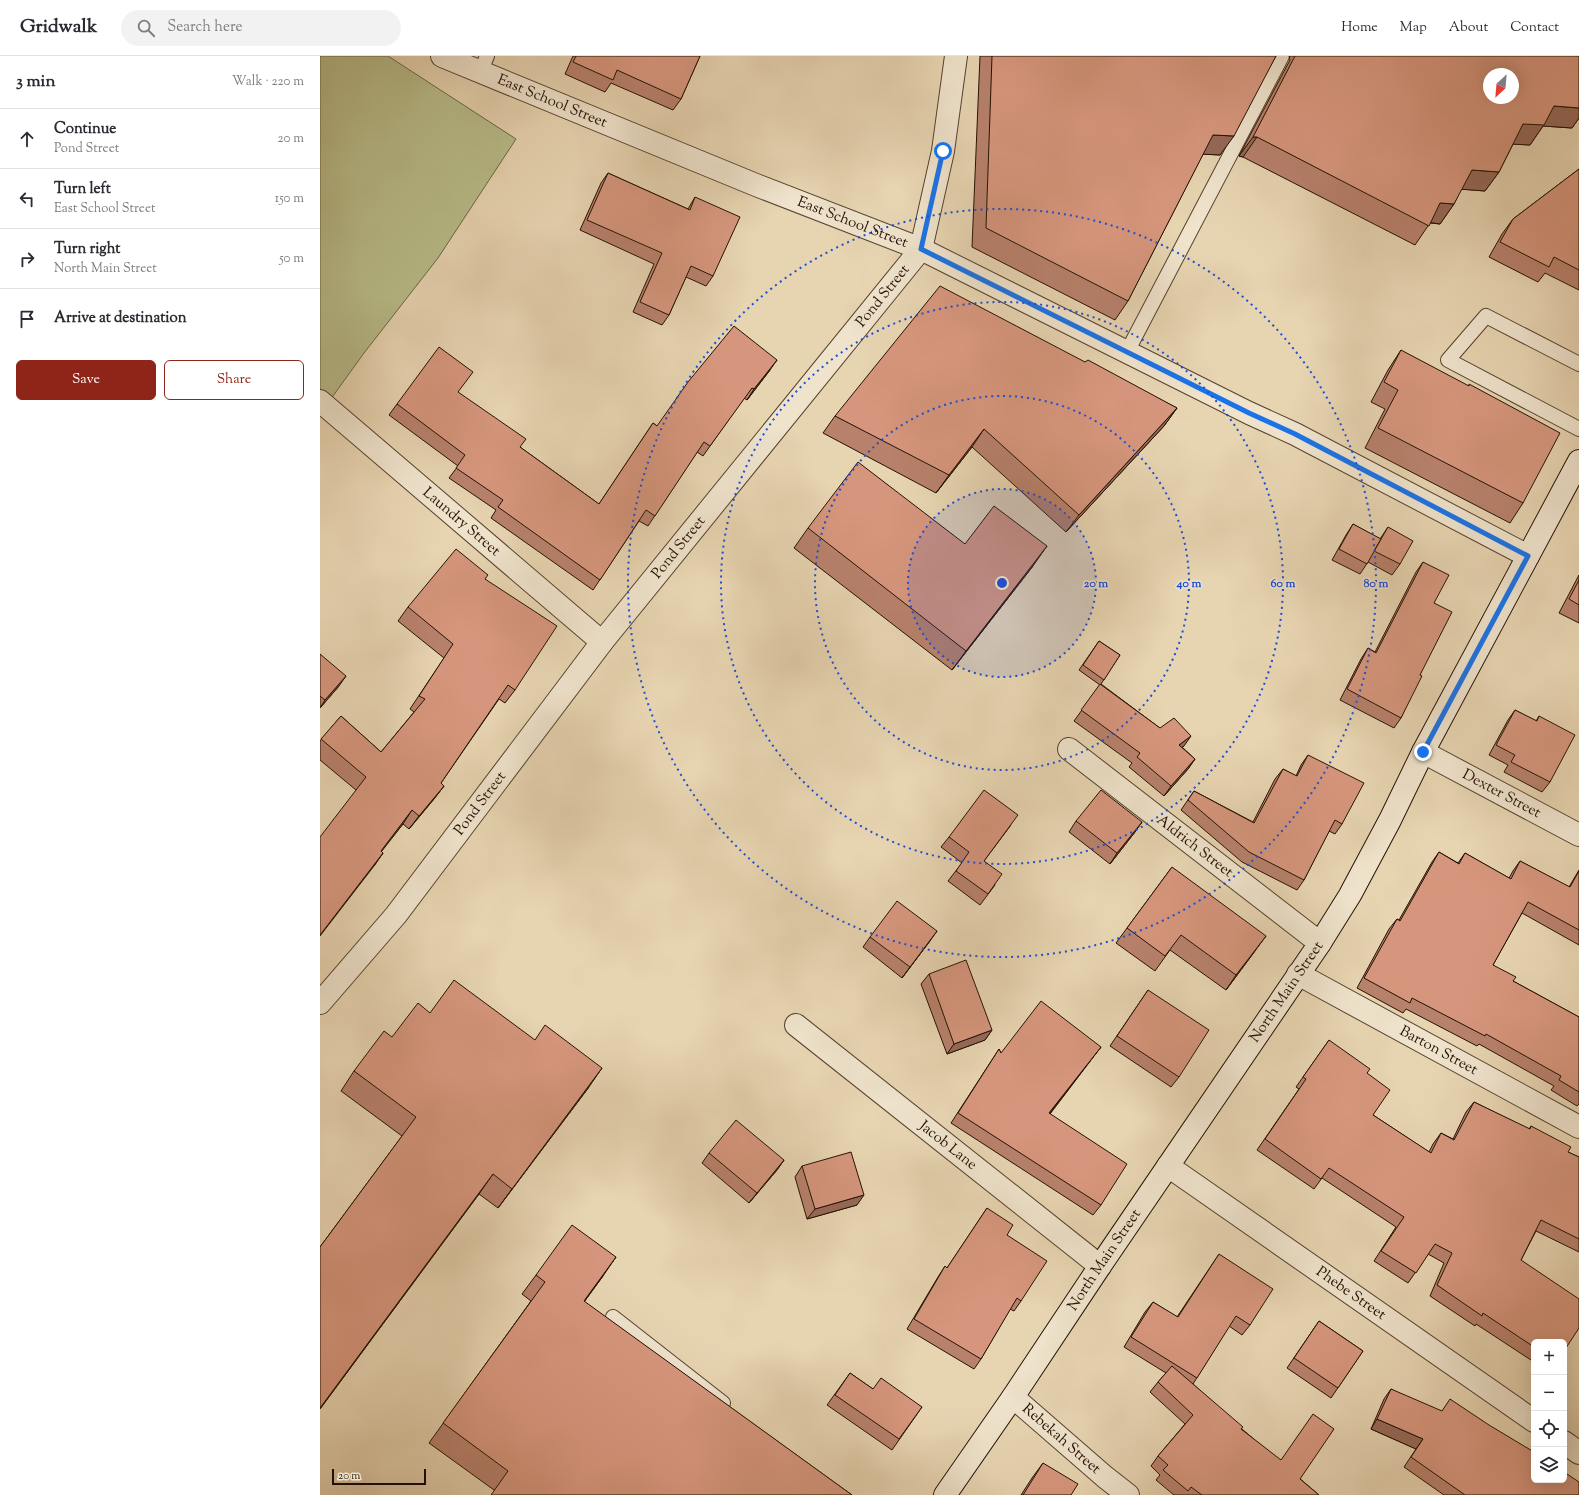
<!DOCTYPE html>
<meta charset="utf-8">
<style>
:root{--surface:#fff;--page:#f2f2f3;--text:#2b2b33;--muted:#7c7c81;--line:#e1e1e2;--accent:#8f2418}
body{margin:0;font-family:"Sorts Mill Goudy",serif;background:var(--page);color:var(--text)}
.controls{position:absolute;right:12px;bottom:12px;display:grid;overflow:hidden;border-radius:6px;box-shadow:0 4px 16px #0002}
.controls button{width:36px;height:36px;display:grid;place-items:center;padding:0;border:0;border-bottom:1px solid var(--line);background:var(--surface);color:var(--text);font:20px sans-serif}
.compass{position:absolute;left:1163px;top:12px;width:36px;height:36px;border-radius:50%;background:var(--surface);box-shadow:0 4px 16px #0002;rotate:206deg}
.scale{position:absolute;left:12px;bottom:10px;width:94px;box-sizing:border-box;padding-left:4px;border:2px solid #241103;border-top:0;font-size:11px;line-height:14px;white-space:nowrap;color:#241103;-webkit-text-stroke:3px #efe3cc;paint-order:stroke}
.stop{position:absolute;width:12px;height:12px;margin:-9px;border:3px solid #1a73e8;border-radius:50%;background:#fff}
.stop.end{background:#1a73e8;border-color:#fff;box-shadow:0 1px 4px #0008}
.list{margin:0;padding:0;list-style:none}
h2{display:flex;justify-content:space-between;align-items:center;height:52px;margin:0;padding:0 16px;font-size:17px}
h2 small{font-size:13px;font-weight:400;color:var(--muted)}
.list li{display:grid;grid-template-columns:26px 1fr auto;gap:12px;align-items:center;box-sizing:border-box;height:60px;padding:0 16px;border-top:1px solid var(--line)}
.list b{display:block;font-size:15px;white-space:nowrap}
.list p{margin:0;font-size:13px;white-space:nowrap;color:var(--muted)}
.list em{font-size:13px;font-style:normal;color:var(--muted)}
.actions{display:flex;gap:8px;padding:12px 16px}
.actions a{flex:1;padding:9px 0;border:1px solid var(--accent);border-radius:6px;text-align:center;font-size:14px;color:var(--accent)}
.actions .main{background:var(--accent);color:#fff}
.icon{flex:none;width:22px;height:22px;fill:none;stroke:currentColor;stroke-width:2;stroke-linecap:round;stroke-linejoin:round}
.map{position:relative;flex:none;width:1259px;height:1439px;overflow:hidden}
header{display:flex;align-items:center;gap:24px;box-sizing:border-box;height:56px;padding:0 20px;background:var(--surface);border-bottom:1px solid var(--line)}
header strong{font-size:19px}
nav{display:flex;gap:22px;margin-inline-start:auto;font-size:14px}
.search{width:280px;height:36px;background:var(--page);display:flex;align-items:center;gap:10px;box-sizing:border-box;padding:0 14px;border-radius:22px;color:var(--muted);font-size:15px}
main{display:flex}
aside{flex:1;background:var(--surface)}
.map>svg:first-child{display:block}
.green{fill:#b8bc8a;stroke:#6e6646}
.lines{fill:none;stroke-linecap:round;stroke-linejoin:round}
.lane-casing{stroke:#55422e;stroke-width:16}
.street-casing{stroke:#55422e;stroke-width:24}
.secondary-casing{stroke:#241103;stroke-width:24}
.lane{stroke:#efe3cc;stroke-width:14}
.street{stroke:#efe3cc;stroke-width:22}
.secondary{stroke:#efe3cc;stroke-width:22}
.wall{fill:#b8816c;stroke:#241103}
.shaded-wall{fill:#966958;stroke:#241103}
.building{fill:#d6967d;stroke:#241103;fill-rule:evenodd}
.route{stroke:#1a73e8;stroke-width:5}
.ring{fill:none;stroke:#1d4ed8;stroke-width:2;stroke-dasharray:2 4}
.labels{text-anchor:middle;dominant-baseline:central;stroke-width:3;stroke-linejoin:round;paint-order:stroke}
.street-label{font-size:15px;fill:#241103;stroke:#efe3cc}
.centre{fill:#1d4ed8;stroke:#efe3cc;stroke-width:2}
.ring-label{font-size:12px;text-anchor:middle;font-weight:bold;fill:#1d4ed8;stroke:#efe3cc;stroke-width:3;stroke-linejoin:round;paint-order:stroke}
</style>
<header>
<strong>Gridwalk</strong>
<div class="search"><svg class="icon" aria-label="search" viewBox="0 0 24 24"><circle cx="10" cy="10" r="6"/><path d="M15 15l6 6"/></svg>Search here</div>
<nav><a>Home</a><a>Map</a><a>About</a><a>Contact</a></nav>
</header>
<main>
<aside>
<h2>3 min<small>Walk · 220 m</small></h2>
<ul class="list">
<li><svg class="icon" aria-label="ahead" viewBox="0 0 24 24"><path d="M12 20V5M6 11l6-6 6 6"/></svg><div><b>Continue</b><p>Pond Street</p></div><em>20 m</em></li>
<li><svg class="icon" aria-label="left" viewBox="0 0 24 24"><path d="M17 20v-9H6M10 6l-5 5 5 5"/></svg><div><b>Turn left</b><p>East School Street</p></div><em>150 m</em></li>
<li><svg class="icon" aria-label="right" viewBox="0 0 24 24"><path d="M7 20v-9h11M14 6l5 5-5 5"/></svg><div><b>Turn right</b><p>North Main Street</p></div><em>50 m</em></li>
<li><svg class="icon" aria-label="arrive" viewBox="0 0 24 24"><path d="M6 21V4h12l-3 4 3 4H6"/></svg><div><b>Arrive at destination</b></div></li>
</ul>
<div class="actions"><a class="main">Save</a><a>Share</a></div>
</aside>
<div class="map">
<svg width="1259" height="1439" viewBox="0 0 1259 1439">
<rect width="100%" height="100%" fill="#e7d4b1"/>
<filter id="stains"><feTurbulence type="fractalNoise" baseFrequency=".005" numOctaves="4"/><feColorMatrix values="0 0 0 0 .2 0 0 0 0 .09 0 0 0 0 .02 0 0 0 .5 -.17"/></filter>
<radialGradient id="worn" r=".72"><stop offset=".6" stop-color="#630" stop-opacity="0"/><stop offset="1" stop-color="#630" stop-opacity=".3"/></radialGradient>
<!-- green -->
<path class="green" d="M 0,0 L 68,0 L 196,83 L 118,202 L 44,297 L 0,358 Z"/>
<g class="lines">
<defs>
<path id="lane" d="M 161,15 L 167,0
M 807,296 L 962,0
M 1259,308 L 1166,260 L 1128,304 L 1259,373
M 293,1261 L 403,1347"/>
<g id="street">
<path id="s1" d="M 122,0 L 436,129 L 601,193 L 929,357 L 975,378 L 1208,500"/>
<path id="s2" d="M 0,345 L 282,586"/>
<path id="s3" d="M 749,693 L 1000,887"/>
<path id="s4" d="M 1103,696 L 1259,779"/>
<path id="s5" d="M 978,918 L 1259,1071"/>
<path id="s6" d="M 0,947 L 76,859 L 282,586 L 601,193 L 623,95 L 636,0"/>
<path id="s7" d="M 476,969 L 780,1210"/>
<path id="s8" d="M 848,1110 L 1214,1365"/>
<path id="s9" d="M 693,1341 L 785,1421 L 808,1439"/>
<path d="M 1244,1386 L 1259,1397"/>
</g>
<g id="secondary">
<path id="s10" d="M 625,1439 L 693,1341 L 780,1210 L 1000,887 L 1030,839 L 1070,764 L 1103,696 L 1259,405"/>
</g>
</defs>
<!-- lane casing -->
<use href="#lane" class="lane-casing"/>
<!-- street casing -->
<use href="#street" class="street-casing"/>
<!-- secondary casing -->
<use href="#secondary" class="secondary-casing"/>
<!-- lane -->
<use href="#lane" class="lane"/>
<!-- street -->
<use href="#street" class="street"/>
<!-- secondary -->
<use href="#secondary" class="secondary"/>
</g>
<!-- wall -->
<path class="wall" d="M 253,0 L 380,0 L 361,43 L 353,54 L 291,27 L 285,36 L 245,18 Z
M 660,0 L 956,0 L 900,99 L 883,98 L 808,245 L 795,264 L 652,191 Z
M 969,0 L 1259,0 L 1259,62 L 1252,72 L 1223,70 L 1210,89 L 1193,88 L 1179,116 L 1165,135 L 1141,133 L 1134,148 L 1120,168 L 1110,167 L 1095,189 L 923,101 L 919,100 L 970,4 Z
M 1259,113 L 1259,234 L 1225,217 L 1218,226 L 1169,201 L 1182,178 L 1193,163 Z
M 288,117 L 368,153 L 375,141 L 393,220 L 386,230 L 366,221 L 349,259 L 342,269 L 313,256 L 334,208 L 260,174 L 281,127 Z
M 1081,294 L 1203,447 L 1190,467 L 1045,392 L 1065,353 L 1051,346 L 1068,314 Z
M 765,306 L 857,352 L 844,370 L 746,476 L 652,391 L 616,437 L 503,377 L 515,360 Z
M 450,314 L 427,344 L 424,342 L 383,400 L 377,396 L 328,470 L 319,465 L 273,534 L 171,462 L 176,454 L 129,422 L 138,410 L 69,359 L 77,348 L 138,337 L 200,391 L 279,448 L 333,367 L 337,370 Z
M 1033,468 L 1060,483 L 1068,471 L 1080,508 L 1072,519 L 1048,506 L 1040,518 L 1012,504 L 1026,479 Z
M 488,472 L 645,488 L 713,510 L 632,614 L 474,492 Z
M 1103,506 L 1114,547 L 1100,619 L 1081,662 L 1074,672 L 1020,644 L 1041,603 L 1048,592 L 1055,596 L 1096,516 Z
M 1259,519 L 1259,567 L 1239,557 Z
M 165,523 L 195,634 L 185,647 L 179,643 L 121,727 L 124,730 L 114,743 L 89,773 L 83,768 L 61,795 L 63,797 L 54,810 L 36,734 L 0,704 L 0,685 L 21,660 L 61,696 L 94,656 L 90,653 L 124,602 L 78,565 L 88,551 Z
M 779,585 L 800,599 L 781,628 L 864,690 L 862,691 L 875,703 L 868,713 L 844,740 L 809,711 L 812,707 L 754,665 L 780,629 L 759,614 Z
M 0,598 L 19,630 L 0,652 Z
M 1195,654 L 1216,665 L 1219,660 L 1230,726 L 1222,736 L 1184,716 L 1188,709 L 1169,699 L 1188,664 Z
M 988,699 L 1022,768 L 1015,778 L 1009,775 L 984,824 L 977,834 L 922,806 L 861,754 L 874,735 L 933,766 L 955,723 L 963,713 L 976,720 L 981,709 Z
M 756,765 L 822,766 L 815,776 L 790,808 L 749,776 Z
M 691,769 L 664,805 L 675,829 L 660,849 L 628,825 L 642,807 L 621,791 L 629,781 Z
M 1119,796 L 1138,807 L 1145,797 L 1189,822 L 1193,815 L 1200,805 L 1249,831 L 1259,814 L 1259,889 L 1202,857 L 1173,909 L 1193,925 L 1259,961 L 1259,1048 L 1257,1050 L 1231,1034 L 1234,1030 L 1159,988 L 1157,990 L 1086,953 L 1083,957 L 1037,932 L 1069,873 L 1077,863 L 1079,864 L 1112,806 Z
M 852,811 L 935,895 L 906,934 L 850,894 L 835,915 L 796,887 Z
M 550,881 L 610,885 L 582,922 L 543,891 Z
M 609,918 L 672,974 L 665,984 L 627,998 L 601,928 Z
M 828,934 L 859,1021 L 851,1031 L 790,990 Z
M 110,957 L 269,1031 L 178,1152 L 159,1138 L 0,1353 L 0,1191 L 82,1080 L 21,1035 L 34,1015 L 72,981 Z
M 1009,984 L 1047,1018 L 1053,1059 L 1109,1096 L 1113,1088 L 1121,1077 L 1133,1083 L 1146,1056 L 1154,1046 L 1209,1073 L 1211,1070 L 1248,1096 L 1259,1101 L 1259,1196 L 1216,1175 L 1201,1204 L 1214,1286 L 1214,1306 L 1156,1268 L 1155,1270 L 1110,1240 L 1124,1207 L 1108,1198 L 1088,1227 L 1054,1205 L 1076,1171 L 1002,1122 L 994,1133 L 937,1094 L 979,1033 L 976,1031 Z
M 781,991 L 730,1058 L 781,1149 L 773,1159 L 631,1067 L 679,993 L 681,997 Z
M 389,1097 L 464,1104 L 457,1114 L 429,1147 L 382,1107 Z
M 482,1110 L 537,1149 L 487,1163 L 475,1121 Z
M 667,1152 L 687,1179 L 701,1245 L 694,1255 L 690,1253 L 661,1303 L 654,1313 L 587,1273 L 618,1221 L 625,1210 L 627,1212 Z
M 899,1198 L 930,1269 L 922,1279 L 909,1270 L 873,1328 L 922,1373 L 999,1439 L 854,1439 L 836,1424 L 840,1419 L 831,1410 L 838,1400 L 865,1368 L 830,1336 L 838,1326 L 846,1317 L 804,1291 L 825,1256 L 833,1246 L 857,1261 Z
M 216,1219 L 283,1220 L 264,1246 L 532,1439 L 174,1434 L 109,1387 L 211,1245 L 202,1238 Z
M 999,1265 L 1043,1295 L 1011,1342 L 967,1312 Z
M 530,1317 L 553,1333 L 602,1351 L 572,1394 L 507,1349 Z
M 1071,1333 L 1259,1439 L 1124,1439 L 1084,1411 L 1096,1393 L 1051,1373 L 1064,1343 Z
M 723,1407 L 751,1439 L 701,1439 L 712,1422 Z"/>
<!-- shaded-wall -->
<path class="shaded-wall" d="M 1234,50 L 1259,52 L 1259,62 L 1252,72 L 1223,70 L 1210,89 L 1190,88 L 1203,68 Z
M 893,79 L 914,80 L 900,99 L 879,98 Z
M 933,81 L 937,81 L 923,101 L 919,100 Z
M 1152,114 L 1179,116 L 1165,135 L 1138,133 Z
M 1120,147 L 1134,148 L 1120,168 L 1107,166 Z
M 457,304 L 450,314 L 427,344 L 434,333 Z
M 857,352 L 844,370 L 746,476 L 759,459 Z
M 664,373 L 652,391 L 616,437 L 629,419 Z
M 727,490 L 713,510 L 632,614 L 646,595 Z
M 26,620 L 19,630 L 0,652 L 5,644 Z
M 871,680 L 864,690 L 852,699 L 859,689 Z
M 875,703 L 868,713 L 844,740 L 851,730 Z
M 124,730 L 114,743 L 89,773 L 99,760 Z
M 92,754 L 83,768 L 51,809 L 61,795 Z
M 822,766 L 815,776 L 790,808 L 797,797 Z
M 63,797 L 54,810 L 0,880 L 0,879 Z
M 617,875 L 610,885 L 582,922 L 590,911 Z
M 946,880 L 935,895 L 906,934 L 916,919 Z
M 672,974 L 665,984 L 627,998 L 634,988 Z
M 781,991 L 773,1001 L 722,1068 L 729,1057 Z
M 282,1012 L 269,1031 L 178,1152 L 192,1133 Z
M 464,1104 L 457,1114 L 429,1147 L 437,1137 Z
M 173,1118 L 159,1138 L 0,1353 L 0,1352 Z
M 544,1139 L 537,1149 L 487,1163 L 495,1153 Z
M 296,1201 L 283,1220 L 250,1265 L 264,1245 Z
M 1057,1363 L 1103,1383 L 1096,1393 L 1051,1373 Z"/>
<!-- building -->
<path class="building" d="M 256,0 L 380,0 L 361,43 L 297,14 L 293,24 L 253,6 Z
M 672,0 L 956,0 L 914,80 L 893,79 L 808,245 L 666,172 Z
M 975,0 L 1259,0 L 1259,52 L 1234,50 L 1224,69 L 1203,68 L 1179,116 L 1152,114 L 1134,148 L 1120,147 L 1109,170 L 937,81 L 933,81 ZM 1169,18 L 1193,18 L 1193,42 L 1169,42 Z
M 1259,113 L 1259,214 L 1234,201 L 1229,211 L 1180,186 L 1193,163 Z
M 288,117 L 370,154 L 375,141 L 420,161 L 393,220 L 371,210 L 349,259 L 320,246 L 342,197 L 267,164 Z
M 620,230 L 765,306 L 768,304 L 857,352 L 759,459 L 664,373 L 629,419 L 515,360 Z
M 414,270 L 457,304 L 434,333 L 432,332 L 390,390 L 384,386 L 335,460 L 326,454 L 280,524 L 178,451 L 183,444 L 136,412 L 145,399 L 77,348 L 119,291 L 153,316 L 138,336 L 206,383 L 200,391 L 279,448 L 333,367 L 337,370 L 368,326 Z
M 1081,294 L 1149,330 L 1149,328 L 1240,377 L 1203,447 L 1058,372 L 1078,334 L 1064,326 Z
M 538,406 L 645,488 L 674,450 L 727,490 L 646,595 L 488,472 Z
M 1033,468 L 1061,483 L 1047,508 L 1019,493 Z
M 1068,471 L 1093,485 L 1080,508 L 1054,495 Z
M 136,493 L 168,519 L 165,523 L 237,570 L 195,634 L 188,629 L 121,727 L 124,730 L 99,760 L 92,754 L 61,795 L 63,797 L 0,879 L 0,781 L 46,721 L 1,683 L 21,660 L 61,696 L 105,643 L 99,640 L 133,588 L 88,551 Z
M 1103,506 L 1129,519 L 1114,547 L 1132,556 L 1100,619 L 1102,620 L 1081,662 L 1027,633 L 1048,592 L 1056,597 Z
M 1259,524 L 1259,549 L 1249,543 Z
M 779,585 L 800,599 L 784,624 L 763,609 Z
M 0,598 L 26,620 L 5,644 L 0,640 Z
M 780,628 L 840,672 L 854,662 L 871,680 L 859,689 L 875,703 L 851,730 L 817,701 L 820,697 L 761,654 Z
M 1195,654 L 1217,665 L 1219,660 L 1255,679 L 1230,726 L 1191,706 L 1195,699 L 1176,689 Z
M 988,699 L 1044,727 L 1022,768 L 1015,764 L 984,824 L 929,796 L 868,744 L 874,735 L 934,767 L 963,713 L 977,720 Z
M 664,734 L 698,759 L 664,805 L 682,818 L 668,838 L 636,815 L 649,796 L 629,781 Z
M 781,734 L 822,766 L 797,797 L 756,765 Z
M 1119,796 L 1139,808 L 1145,797 L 1191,823 L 1200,805 L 1250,831 L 1259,815 L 1259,874 L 1208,846 L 1173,909 L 1196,921 L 1193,925 L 1259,961 L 1259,1036 L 1239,1024 L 1241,1020 L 1166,978 L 1165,980 L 1092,942 L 1090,947 L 1044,922 L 1077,863 L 1080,865 Z
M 852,811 L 946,880 L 916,919 L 861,879 L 845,900 L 807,872 Z
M 577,845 L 617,875 L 590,911 L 550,881 Z
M 646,904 L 672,974 L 634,988 L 609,918 Z
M 134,924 L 215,984 L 225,969 L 282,1012 L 192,1133 L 173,1118 L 0,1352 L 0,1191 L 96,1061 L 34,1015 L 64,975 L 72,981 L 98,947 L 110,957 Z
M 828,934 L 889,974 L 859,1021 L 797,980 Z
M 721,945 L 781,991 L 729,1057 L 807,1108 L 781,1149 L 638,1057 L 679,993 L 681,997 Z
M 1009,984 L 1050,1013 L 1047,1017 L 1070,1034 L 1053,1059 L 1111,1097 L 1121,1077 L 1134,1084 L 1154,1046 L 1210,1073 L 1211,1070 L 1251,1091 L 1248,1096 L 1259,1101 L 1259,1183 L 1221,1164 L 1201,1204 L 1259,1243 L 1259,1272 L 1244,1295 L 1244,1286 L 1214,1286 L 1214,1291 L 1163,1257 L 1162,1260 L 1117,1229 L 1132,1197 L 1115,1188 L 1096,1217 L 1061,1195 L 1084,1161 L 1009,1112 L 1001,1123 L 945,1083 L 986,1023 L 983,1021 Z
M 416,1064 L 464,1104 L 437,1137 L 389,1097 Z
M 531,1096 L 544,1139 L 495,1153 L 482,1110 Z
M 667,1152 L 693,1169 L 687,1179 L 727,1205 L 701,1245 L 697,1242 L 661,1303 L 594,1263 L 625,1210 L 627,1212 Z
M 252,1169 L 296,1201 L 264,1245 L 532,1439 L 171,1439 L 188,1415 L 123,1367 L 225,1226 L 216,1219 Z
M 899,1198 L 953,1233 L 930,1269 L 916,1260 L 877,1322 L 811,1281 L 833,1246 L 858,1261 Z
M 999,1265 L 1043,1295 L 1018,1332 L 974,1302 Z
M 852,1310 L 923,1371 L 921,1373 L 961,1404 L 993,1358 L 1014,1373 L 980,1423 L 999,1439 L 882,1439 L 871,1431 L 868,1435 L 843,1414 L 848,1409 L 838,1400 L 873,1359 L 838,1326 Z
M 530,1317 L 553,1333 L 561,1322 L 602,1351 L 579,1383 L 515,1339 Z
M 1071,1333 L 1122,1355 L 1130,1343 L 1169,1369 L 1214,1396 L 1214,1424 L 1244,1424 L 1244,1416 L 1259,1426 L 1259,1439 L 1145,1439 L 1091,1401 L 1103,1383 L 1057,1363 Z
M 723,1407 L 758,1428 L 751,1439 L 703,1439 Z"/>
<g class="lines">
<!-- route -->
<path class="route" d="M 623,95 L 601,193 L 929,357 L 975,378 L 1208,500 L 1103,696"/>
</g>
<!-- distance rings -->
<circle cx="682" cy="527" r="94" fill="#1d4ed8" fill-opacity=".12"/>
<g class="ring">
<circle cx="682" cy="527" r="94"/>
<circle cx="682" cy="527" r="187"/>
<circle cx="682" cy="527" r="281"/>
<circle cx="682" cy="527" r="374"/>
</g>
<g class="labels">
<!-- street labels -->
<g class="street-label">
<text stroke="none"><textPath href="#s1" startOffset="119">East School Street</textPath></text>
<text stroke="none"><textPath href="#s1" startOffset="443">East School Street</textPath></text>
<text stroke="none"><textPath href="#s6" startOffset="904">Pond Street</textPath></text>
<text stroke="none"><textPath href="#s2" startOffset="186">Laundry Street</textPath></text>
<text stroke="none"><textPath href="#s6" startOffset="580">Pond Street</textPath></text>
<text stroke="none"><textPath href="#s4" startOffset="89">Dexter Street</textPath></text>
<text stroke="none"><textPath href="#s6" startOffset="256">Pond Street</textPath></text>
<text stroke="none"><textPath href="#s3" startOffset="159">Aldrich Street</textPath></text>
<text stroke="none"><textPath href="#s10" startOffset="608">North Main Street</textPath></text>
<text stroke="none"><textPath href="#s5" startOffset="160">Barton Street</textPath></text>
<text stroke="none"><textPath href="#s7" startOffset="194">Jacob Lane</textPath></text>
<text stroke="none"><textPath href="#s10" startOffset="284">North Main Street</textPath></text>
<text stroke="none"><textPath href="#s8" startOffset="223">Phebe Street</textPath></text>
<text stroke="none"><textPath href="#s9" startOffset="64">Rebekah Street</textPath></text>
</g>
</g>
<circle cx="682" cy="527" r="6" class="centre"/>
<g class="ring-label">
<text x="776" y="531">20 m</text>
<text x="869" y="531">40 m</text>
<text x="963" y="531">60 m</text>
<text x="1056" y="531">80 m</text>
</g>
<rect width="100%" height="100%" filter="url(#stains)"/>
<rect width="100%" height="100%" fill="url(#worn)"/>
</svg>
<div class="controls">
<button>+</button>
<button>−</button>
<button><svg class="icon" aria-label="locate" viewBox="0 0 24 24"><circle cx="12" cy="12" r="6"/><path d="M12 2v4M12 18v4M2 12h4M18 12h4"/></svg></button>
<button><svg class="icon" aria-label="layers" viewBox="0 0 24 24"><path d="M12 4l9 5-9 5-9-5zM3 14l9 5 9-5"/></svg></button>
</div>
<svg class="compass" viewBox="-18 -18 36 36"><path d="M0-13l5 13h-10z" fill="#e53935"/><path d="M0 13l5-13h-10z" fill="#7c7c81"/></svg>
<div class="scale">20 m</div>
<div class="stop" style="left:623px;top:95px"></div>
<div class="stop end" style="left:1103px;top:696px"></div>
</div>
</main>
